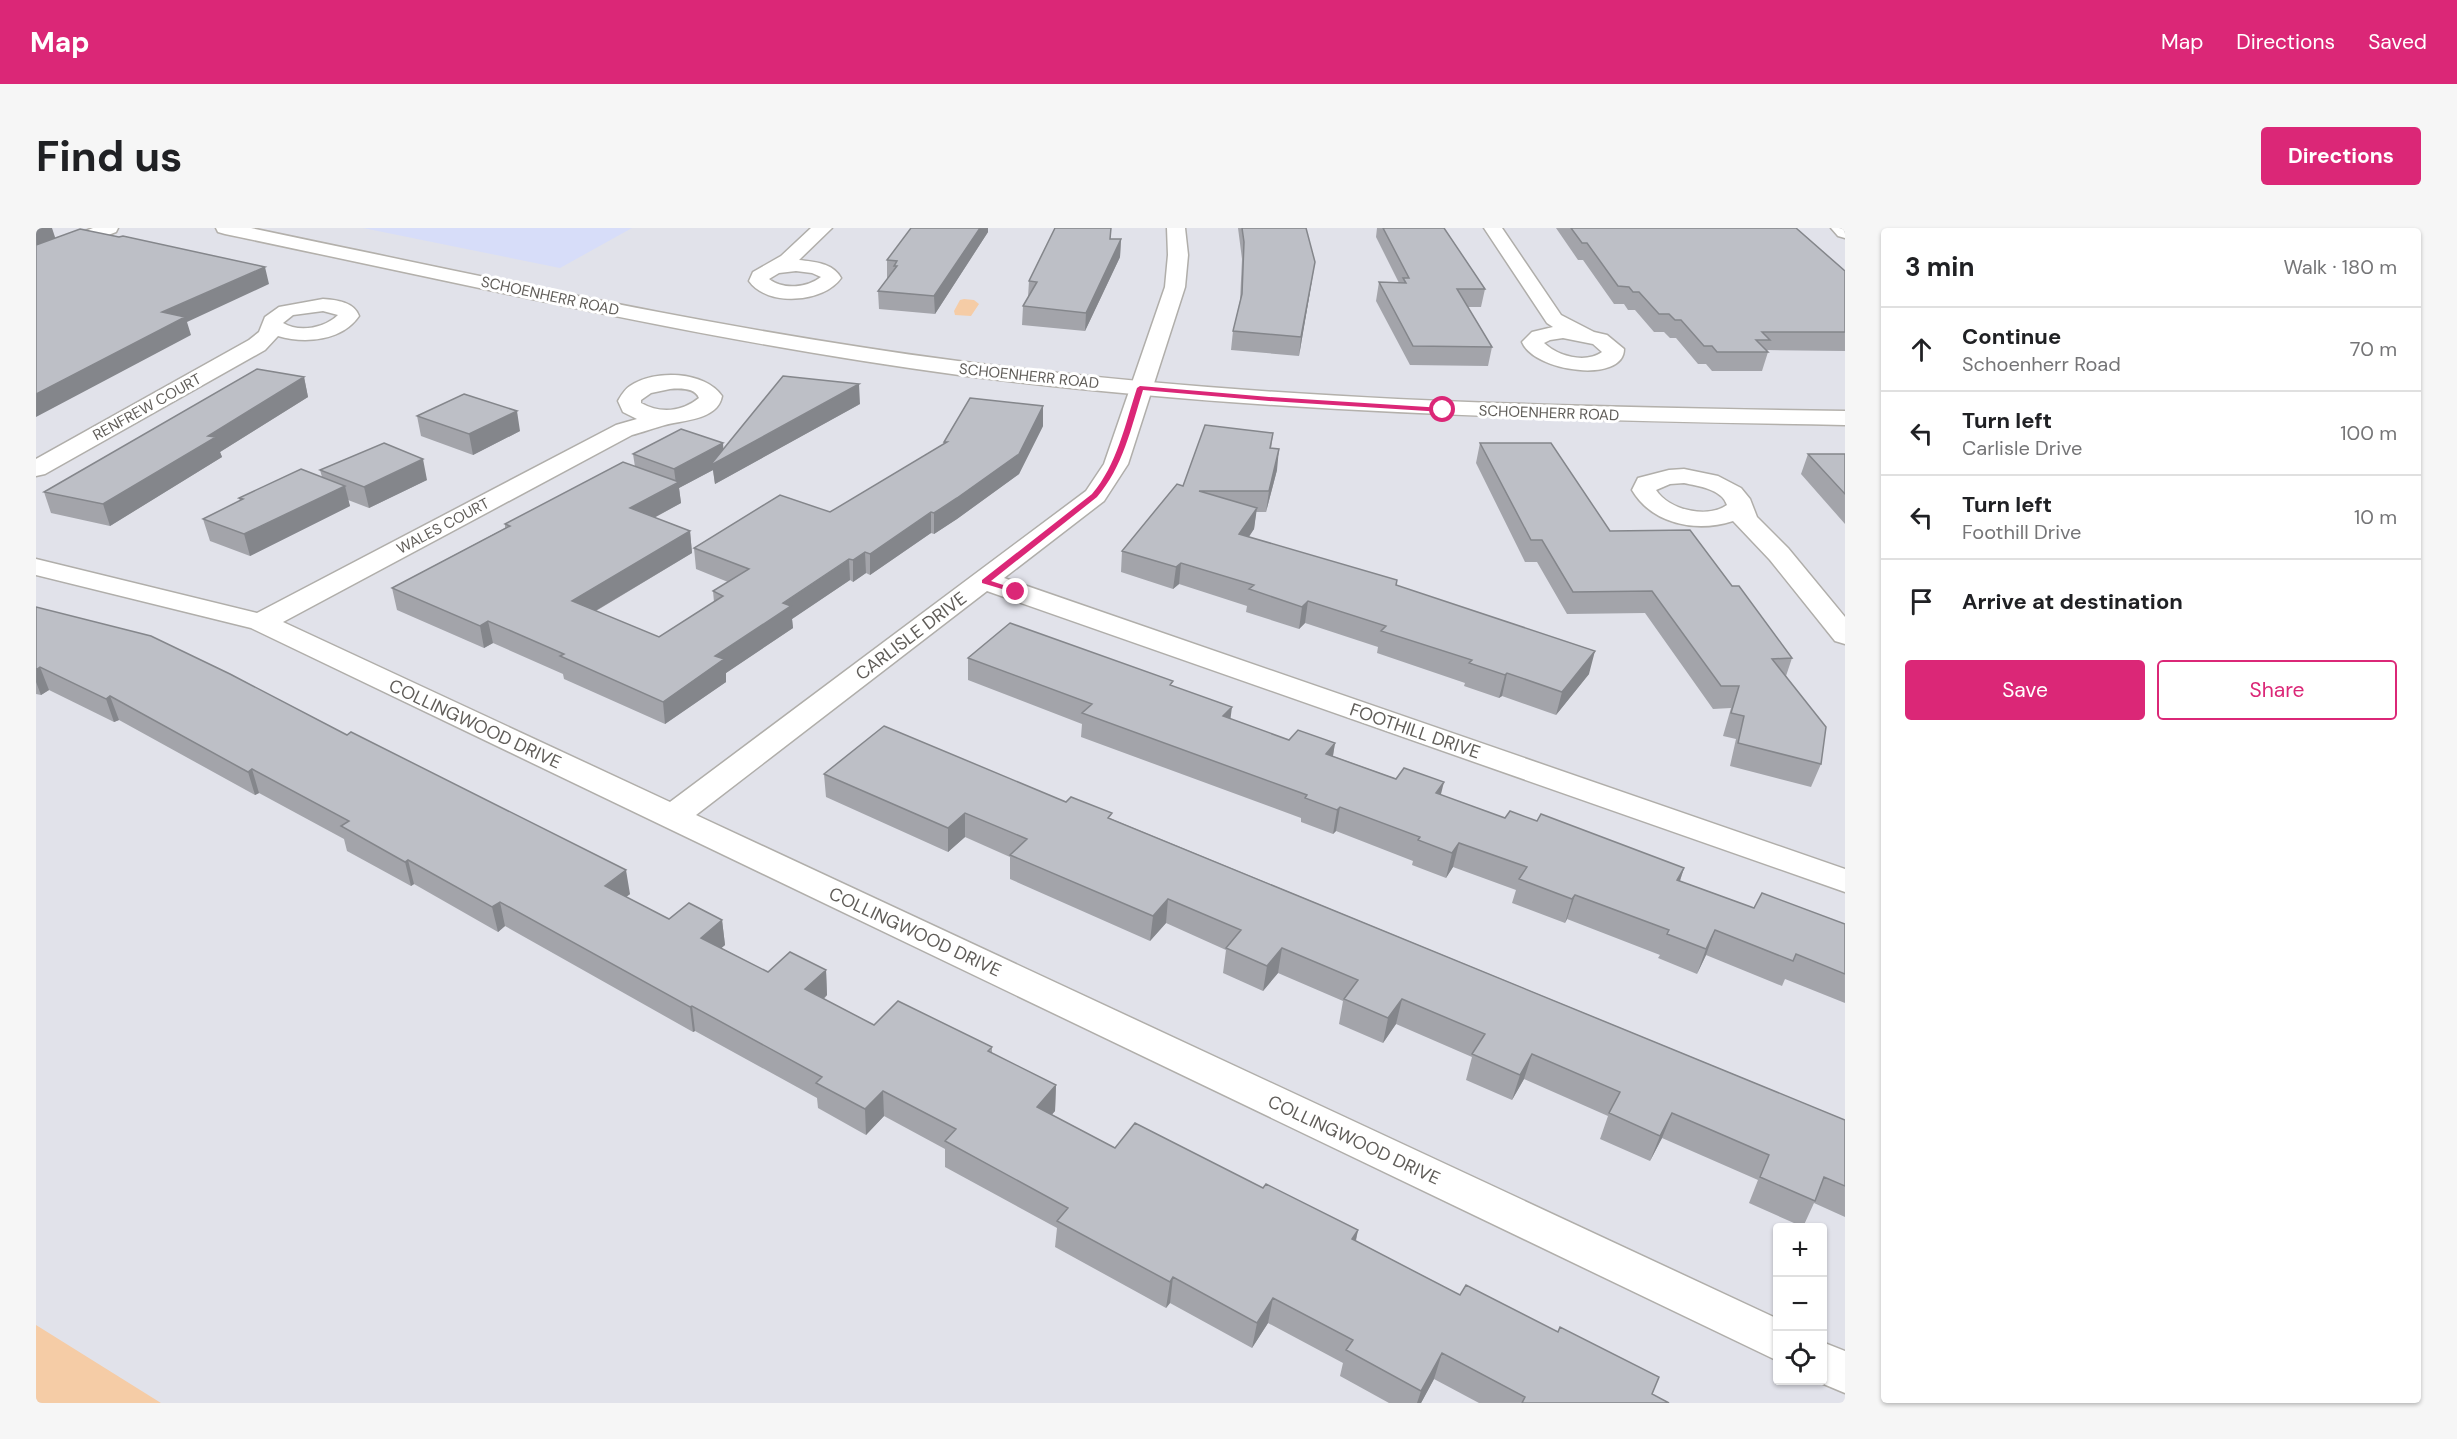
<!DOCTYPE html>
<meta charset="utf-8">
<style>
:root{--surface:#fff;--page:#f6f6f6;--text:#202124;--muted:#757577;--line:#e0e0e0;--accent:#db2777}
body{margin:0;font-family:"DM Sans",sans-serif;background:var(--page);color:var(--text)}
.controls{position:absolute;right:18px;bottom:18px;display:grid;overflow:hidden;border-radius:6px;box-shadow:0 2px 4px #0004}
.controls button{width:54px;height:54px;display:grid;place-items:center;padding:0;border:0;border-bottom:2px solid var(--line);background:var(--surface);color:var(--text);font:30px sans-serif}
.stop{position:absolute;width:18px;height:18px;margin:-14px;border:4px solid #db2777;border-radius:50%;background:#fff}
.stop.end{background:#db2777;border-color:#fff;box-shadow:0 2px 6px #0008}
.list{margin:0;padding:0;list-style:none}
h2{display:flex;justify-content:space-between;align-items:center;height:78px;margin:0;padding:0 24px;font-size:26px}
h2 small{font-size:20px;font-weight:400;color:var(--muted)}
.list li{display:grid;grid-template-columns:39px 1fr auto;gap:18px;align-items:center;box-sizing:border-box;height:84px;padding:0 24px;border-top:2px solid var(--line)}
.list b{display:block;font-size:22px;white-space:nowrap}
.list p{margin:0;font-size:20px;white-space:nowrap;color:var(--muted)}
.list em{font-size:20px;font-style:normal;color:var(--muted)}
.actions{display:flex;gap:12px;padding:18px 24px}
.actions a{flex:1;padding:14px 0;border:2px solid var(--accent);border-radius:6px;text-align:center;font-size:21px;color:var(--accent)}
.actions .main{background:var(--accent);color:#fff}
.icon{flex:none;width:33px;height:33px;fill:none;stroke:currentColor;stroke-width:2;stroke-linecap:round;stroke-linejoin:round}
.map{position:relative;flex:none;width:1809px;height:1175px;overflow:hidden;border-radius:6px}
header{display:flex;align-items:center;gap:36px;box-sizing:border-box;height:84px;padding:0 30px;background:var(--accent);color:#fff}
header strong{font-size:28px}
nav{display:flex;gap:33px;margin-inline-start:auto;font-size:21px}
.intro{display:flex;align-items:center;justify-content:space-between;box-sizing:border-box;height:144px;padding:0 36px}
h1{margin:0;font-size:42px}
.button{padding:15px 27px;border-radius:6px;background:var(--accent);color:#fff;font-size:21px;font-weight:700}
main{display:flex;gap:36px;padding:0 36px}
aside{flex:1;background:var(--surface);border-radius:6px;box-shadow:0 2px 4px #0004}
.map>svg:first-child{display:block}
.commercial{fill:#d7ddf9}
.water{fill:#f5cca6}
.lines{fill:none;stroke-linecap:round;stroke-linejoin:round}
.street-casing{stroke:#b0aeaa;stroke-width:3}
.secondary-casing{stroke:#b3b0ab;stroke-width:3}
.street{fill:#fff;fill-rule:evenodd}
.secondary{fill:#fff;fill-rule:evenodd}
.wall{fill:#a3a4aa}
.shaded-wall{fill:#84868b}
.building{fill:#bdbfc6;stroke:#84868b;stroke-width:1.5}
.route{fill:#db2777}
.labels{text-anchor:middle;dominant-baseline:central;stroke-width:6;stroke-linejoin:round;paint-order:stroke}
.far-street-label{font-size:15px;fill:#605d59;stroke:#fff}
.street-label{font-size:18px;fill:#605d59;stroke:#fff}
</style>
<header>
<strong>Map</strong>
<nav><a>Map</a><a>Directions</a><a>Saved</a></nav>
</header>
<div class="intro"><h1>Find us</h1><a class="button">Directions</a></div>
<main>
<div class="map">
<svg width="1809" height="1175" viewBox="0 0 1809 1175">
<rect width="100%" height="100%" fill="#e1e2ea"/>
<!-- commercial -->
<path class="commercial" d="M 327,0 L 596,0 L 524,40 Z"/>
<!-- water -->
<path class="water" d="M 928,71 L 938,72 L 943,76 L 935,88 L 919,87 L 918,83 L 924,72 Z
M 0,1097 L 125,1175 L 0,1175 Z"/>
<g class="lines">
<defs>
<path id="street" d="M 57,0 L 82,0 L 80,4 L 0,35 L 0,22 Z
M 775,0 L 796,0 L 763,32 C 779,34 797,35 805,50 C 788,75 731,79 713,53 L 717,44 L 745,28 ZM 760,43 L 776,45 L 785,49 C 771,60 747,62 733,51 L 743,45 Z
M 1131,0 L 1149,0 L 1152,27 L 1149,59 L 1092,236 L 1068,273 L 968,350 L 1809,641 L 1809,664 L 951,363 L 660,587 L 1742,1091 L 1742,1133 L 215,400 L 0,347 L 0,331 L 221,385 L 580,197 L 601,191 L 587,184 L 582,173 C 585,168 588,162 594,158 C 618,141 669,143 686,168 C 682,192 647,192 629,197 C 618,200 607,204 596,207 L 247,394 L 634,574 L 1050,263 L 1068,236 L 1129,59 L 1132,27 ZM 634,161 C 645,160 659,160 663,170 C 646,184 624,186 605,175 L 605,172 L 615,165 Z
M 1448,0 L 1466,0 L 1525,87 L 1558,104 L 1571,107 L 1588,121 C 1588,156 1498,144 1486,114 L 1496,104 L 1517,99 L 1511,95 ZM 1527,110 L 1557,116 L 1566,124 C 1549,136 1522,128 1508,115 L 1514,112 Z
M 1795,0 L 1809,0 L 1809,10 L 1802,8 Z
M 287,71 C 301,72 318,74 323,88 C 306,113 269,116 242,108 L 229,122 L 9,246 L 0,248 L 0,231 L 213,112 L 223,104 L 229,89 L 243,79 ZM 287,83 L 302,87 C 289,100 263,105 247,95 L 257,87 Z
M 1648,241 L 1682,248 L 1705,260 L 1714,271 L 1721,289 L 1752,320 L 1809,389 L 1809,416 L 1799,413 L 1734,332 L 1697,293 C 1660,305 1616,296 1596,262 L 1602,250 L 1633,242 ZM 1648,255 C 1662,258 1686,261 1691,277 C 1671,291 1633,282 1620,262 L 1634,256 Z
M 1786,1114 L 1809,1123 L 1809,1165 L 1778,1152 L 1786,1152 Z"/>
<path id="secondary" d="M 180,0 L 215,0 C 450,49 684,102 922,133 C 1216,172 1513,179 1809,183 L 1809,197 C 1513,192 1217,185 923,147 C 676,114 433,57 189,6 L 182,4 Z"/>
</defs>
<!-- street casing -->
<use href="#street" class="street-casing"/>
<!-- secondary casing -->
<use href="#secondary" class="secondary-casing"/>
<!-- street -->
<use href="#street" class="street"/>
<!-- secondary -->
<use href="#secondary" class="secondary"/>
</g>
<!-- wall -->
<path class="wall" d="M 875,0 L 952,0 L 952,4 L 899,86 L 843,81 L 842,63 L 852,50 L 851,50 L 851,32 Z
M 1202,0 L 1270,0 L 1276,52 L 1263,128 L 1195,122 L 1197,103 L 1204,73 L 1206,31 Z
M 1341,0 L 1408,0 L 1449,61 L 1445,79 L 1432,79 L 1456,119 L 1452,138 L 1374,137 L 1340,73 L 1343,54 L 1363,55 L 1340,9 Z
M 1520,0 L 1760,0 L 1809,43 L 1809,123 L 1731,122 L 1732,124 L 1726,143 L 1676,143 L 1670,136 L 1662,136 L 1640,110 L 1634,110 L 1628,104 L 1618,104 L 1599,82 L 1592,82 L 1588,76 L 1578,76 L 1547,32 L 1542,32 Z
M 1074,11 L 1085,11 L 1084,29 L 1049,103 L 986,97 L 987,78 L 992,69 L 993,53 Z
M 268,149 L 272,169 L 184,224 L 186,229 L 74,298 L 15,285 L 8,264 Z
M 824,176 L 679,256 L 677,242 L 643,260 L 645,275 L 618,290 L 654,303 L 656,325 L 560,383 L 623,409 L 678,374 L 677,363 L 692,354 L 660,341 L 658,320 L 794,284 L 908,216 L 908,214 L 1007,198 L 983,246 L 921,291 L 898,306 L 895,305 L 834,347 L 830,345 L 817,354 L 814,352 L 756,391 L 757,400 L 690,445 L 690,454 L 629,496 L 528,451 L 527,446 L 457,415 L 448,420 L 361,382 L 356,360 L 469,300 L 469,296 L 599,239 L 597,226 L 687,215 L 687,222 Z
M 381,188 L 484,203 L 437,227 L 385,208 Z
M 1237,205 L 1235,221 L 1241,242 L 1230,284 L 1220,284 L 1218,301 L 1213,309 L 1360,357 L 1553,446 L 1520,487 L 1466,468 L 1463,470 L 1428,458 L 1429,455 L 1341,425 L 1342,419 L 1269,395 L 1263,401 L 1210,384 L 1211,378 L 1143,356 L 1137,361 L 1085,344 L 1086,323 L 1147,258 Z
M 1444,215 L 1574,303 L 1696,358 L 1756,430 L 1750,448 L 1785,536 L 1775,559 L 1694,538 L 1700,511 L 1687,508 L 1695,480 L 1677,481 L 1609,385 L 1531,386 L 1501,334 L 1489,334 L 1440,235 Z
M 1772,226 L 1809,226 L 1809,296 L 1765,246 Z
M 284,242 L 391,252 L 333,280 L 312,272 L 314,278 L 214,328 L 174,313 L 167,291 L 204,273 L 203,270 L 286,249 Z
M 0,379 L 594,666 L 590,669 L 633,691 L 686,692 L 689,717 L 685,720 L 732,744 L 790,742 L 791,767 L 788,771 L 838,797 L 956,819 L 956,825 L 1020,857 L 1019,883 L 1015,887 L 1079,920 L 1227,960 L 1322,1002 L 1320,1013 L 1633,1175 L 1443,1175 L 1398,1151 L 1385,1175 L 1353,1175 L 1304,1148 L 1307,1135 L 1232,1095 L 1216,1120 L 1134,1075 L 1130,1080 L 1019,1019 L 1021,1000 L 909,939 L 909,921 L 848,888 L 830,907 L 782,880 L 781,870 L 659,803 L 657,804 L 469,698 L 462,704 L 378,656 L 375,658 L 311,623 L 308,611 L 223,565 L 219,567 L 83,492 L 78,494 L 13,462 L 5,467 L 0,466 Z
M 932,430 L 1137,458 L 1195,491 L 1253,512 L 1299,515 L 1297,528 L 1469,590 L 1501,593 L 1648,640 L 1644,653 L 1718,680 L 1809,696 L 1809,775 L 1749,751 L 1746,758 L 1670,727 L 1661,746 L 1622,730 L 1624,727 L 1531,691 L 1529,695 L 1476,675 L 1480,662 L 1417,639 L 1410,650 L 1376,637 L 1377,633 L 1300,603 L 1297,606 L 1265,594 L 1265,590 L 1045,509 L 1046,496 L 932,452 Z
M 788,546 L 1030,574 L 1076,591 L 1809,892 L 1809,989 L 1778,975 L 1767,999 L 1713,975 L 1722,952 L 1626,910 L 1614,933 L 1564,911 L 1572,888 L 1488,851 L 1476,872 L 1430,852 L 1436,829 L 1360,796 L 1347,815 L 1303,796 L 1307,773 L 1242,745 L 1227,763 L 1187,745 L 1190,722 L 1130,695 L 1114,713 L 974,651 L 974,629 L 929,609 L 912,624 L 790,569 Z"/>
<!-- shaded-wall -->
<path class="shaded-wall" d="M 1,0 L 16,0 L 20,12 L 0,20 L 0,1 Z
M 944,0 L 952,0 L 952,4 L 899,86 L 898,68 Z
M 1085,11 L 1084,29 L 1049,103 L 1050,85 Z
M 1279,34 L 1276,52 L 1263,128 L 1265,109 Z
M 229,39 L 233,56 L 151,94 L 155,107 L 0,189 L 0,166 L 126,84 Z
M 268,149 L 272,169 L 184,224 L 186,229 L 74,298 L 67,276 L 172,208 Z
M 823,156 L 824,176 L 679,256 L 676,235 L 677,242 L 643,260 L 645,275 L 597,301 L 594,280 L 640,256 L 638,241 L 687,215 L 688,230 Z
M 1007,178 L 1007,198 L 983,246 L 921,291 L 898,306 L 898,285 Z
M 481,183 L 484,203 L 437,227 L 433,206 Z
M 1243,221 L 1241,242 L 1230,284 L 1233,263 Z
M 387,231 L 391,252 L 333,280 L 328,259 Z
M 309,258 L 314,278 L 214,328 L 208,306 Z
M 1221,280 L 1218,301 L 1200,327 L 1203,306 Z
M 895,284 L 895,305 L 834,347 L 834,326 Z
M 654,303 L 656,325 L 539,395 L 536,373 Z
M 829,324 L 830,345 L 817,354 L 817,332 Z
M 813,331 L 814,352 L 756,391 L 757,400 L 690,445 L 690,454 L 629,496 L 627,474 L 679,428 L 747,375 Z
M 1145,335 L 1143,356 L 1137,361 L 1140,339 Z
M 1272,373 L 1269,395 L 1263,401 L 1266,379 Z
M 452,393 L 457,415 L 448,420 L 444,398 Z
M 1559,423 L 1553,446 L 1520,487 L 1526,464 Z
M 4,439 L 13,462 L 5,467 L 0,454 L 0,442 Z
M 1471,445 L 1466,468 L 1463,470 L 1469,447 Z
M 74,468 L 83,492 L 78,494 L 70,471 Z
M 1196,479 L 1193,502 L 1187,488 Z
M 1299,515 L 1295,539 L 1290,526 Z
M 216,541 L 223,565 L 219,567 L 212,544 Z
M 1408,554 L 1402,578 L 1400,565 Z
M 1304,579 L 1300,603 L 1297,606 L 1301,582 Z
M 929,585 L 929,609 L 912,624 L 912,600 Z
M 1423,615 L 1417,639 L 1410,650 L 1416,625 Z
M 372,632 L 378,656 L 375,658 L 369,634 Z
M 1648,640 L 1640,664 L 1641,652 Z
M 590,642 L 594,666 L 572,683 L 569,658 Z
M 1539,667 L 1531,691 L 1529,695 L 1536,671 Z
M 1132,671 L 1130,695 L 1114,713 L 1117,688 Z
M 464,674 L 469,698 L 462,704 L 456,679 Z
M 686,692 L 689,717 L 668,735 L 665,710 Z
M 1679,702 L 1670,727 L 1661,746 L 1670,721 Z
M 1246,720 L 1242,745 L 1227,763 L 1231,738 Z
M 790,742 L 791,767 L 771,786 L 769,761 Z
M 1366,771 L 1360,796 L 1347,815 L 1352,790 Z
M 656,778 L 659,803 L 657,804 L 654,779 Z
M 1496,826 L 1488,851 L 1476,872 L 1484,847 Z
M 1020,857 L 1019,883 L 1000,905 L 1001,879 Z
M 847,863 L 848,888 L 830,907 L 829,881 Z
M 1636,885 L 1626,910 L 1614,933 L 1624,908 Z
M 1322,1002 L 1316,1028 L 1316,1011 Z
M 1137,1049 L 1134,1075 L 1130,1080 L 1134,1054 Z
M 1237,1070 L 1232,1095 L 1216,1120 L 1221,1095 Z
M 1406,1125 L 1398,1151 L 1385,1175 L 1381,1175 L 1385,1163 Z"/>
<!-- building -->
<path class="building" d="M 875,0 L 944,0 L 898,68 L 842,63 L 861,38 L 858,38 L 861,33 L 851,32 Z
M 1019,0 L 1075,0 L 1074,11 L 1085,11 L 1050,85 L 987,78 L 1001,54 L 993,53 Z
M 1206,0 L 1270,0 L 1279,34 L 1265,109 L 1197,103 L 1206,66 L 1208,14 Z
M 1347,0 L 1408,0 L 1449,61 L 1421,61 L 1456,119 L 1377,118 L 1343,54 L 1370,55 L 1367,50 L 1373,50 Z
M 1535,0 L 1760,0 L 1809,43 L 1809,104 L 1726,104 L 1734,112 L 1720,112 L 1732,124 L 1681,124 L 1676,118 L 1668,118 L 1645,92 L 1639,92 L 1633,86 L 1623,86 L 1603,64 L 1597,64 L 1593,59 L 1582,58 L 1551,15 L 1546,15 Z
M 44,1 L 83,9 L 87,8 L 229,39 L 126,84 L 149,89 L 0,166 L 0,17 Z
M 221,141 L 268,149 L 172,208 L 180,209 L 67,276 L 8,264 Z
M 747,148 L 823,156 L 677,236 L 676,235 Z
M 428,166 L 481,183 L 433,206 L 381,188 Z
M 934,170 L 1007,178 L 983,226 L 921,270 L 898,285 L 895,284 L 834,326 L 829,324 L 817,332 L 813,331 L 747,375 L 755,378 L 679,428 L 688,431 L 627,474 L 524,428 L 528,426 L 452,393 L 444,398 L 356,360 L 474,298 L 469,296 L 587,234 L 643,254 L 594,280 L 654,303 L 536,373 L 623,409 L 687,368 L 677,363 L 713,341 L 658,320 L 744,267 L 794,284 L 911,214 L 908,214 Z
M 1169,197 L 1237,205 L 1234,220 L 1243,221 L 1233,263 L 1163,263 L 1221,280 L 1203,306 L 1361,352 L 1360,357 L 1559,423 L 1526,464 L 1471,445 L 1469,447 L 1433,435 L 1436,432 L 1345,403 L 1350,398 L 1272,373 L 1266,379 L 1213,361 L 1218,357 L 1145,335 L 1140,339 L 1086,323 L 1141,256 L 1147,258 Z
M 645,201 L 687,215 L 638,241 L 597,226 Z
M 348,215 L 387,231 L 328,259 L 284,242 Z
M 1444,215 L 1515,215 L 1574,303 L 1654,302 L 1696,358 L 1703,358 L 1756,430 L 1736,431 L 1790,499 L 1785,536 L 1702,515 L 1708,488 L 1695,485 L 1703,458 L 1685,458 L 1616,363 L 1537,364 L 1506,312 L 1495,312 Z
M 1772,226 L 1809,226 L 1809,266 Z
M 265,241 L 309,258 L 208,306 L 167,291 L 207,271 L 203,270 Z
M 0,379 L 115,408 L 194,446 L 311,507 L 315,504 L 590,642 L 569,658 L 633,691 L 653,675 L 686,692 L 665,710 L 732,744 L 754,724 L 790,742 L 769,761 L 838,797 L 862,773 L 956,819 L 952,823 L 1020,857 L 1001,879 L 1079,920 L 1099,895 L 1227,960 L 1230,956 L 1322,1002 L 1316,1011 L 1424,1067 L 1430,1057 L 1522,1104 L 1524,1099 L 1623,1149 L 1616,1166 L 1633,1175 L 1486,1175 L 1489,1169 L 1406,1125 L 1385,1163 L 1310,1122 L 1317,1112 L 1237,1070 L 1221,1095 L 1137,1049 L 1134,1054 L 1021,993 L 1032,980 L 909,913 L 920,901 L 847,863 L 829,881 L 780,855 L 786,849 L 656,778 L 654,779 L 464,674 L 456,679 L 372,632 L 369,634 L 305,598 L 313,593 L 216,541 L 212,544 L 74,468 L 70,471 L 4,439 L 0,442 Z
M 974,395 L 1137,453 L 1134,457 L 1196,479 L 1187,488 L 1253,512 L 1262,502 L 1299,515 L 1290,526 L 1360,551 L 1368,540 L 1408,554 L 1400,565 L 1469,590 L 1474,583 L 1501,593 L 1505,586 L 1648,640 L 1641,652 L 1718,680 L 1726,665 L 1809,696 L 1809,746 L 1760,726 L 1757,733 L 1679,702 L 1670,721 L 1631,706 L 1633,702 L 1539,667 L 1536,671 L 1483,651 L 1491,639 L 1423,615 L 1416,625 L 1382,612 L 1384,609 L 1304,579 L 1301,582 L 1269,570 L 1271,567 L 1046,485 L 1056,476 L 932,430 Z
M 848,498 L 1030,574 L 1035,569 L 1076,585 L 1072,590 L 1809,892 L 1809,958 L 1788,949 L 1779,973 L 1724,949 L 1733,927 L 1636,885 L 1624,908 L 1573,885 L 1584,864 L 1496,826 L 1484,847 L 1436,826 L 1449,806 L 1366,771 L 1352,790 L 1308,771 L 1322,752 L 1246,720 L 1231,738 L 1190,720 L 1205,702 L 1132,671 L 1117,688 L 974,627 L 991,611 L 929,585 L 912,600 L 788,546 Z"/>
<!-- route -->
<path class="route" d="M 1104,158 L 1233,169 L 1407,180 L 1411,182 L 1407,184 L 1233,173 L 1107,162 C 1095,200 1087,239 1061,269 L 955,353 L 983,362 L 983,366 L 946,355 L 946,352 L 1056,266 C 1081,237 1089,197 1101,160 Z"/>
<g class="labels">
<!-- far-street labels -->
<g class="far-street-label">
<text transform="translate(514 68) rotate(12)">SCHOENHERR ROAD</text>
<text transform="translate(993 148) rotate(6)">SCHOENHERR ROAD</text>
<text transform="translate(111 179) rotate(-29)">RENFREW COURT</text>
<text transform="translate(1513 185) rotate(2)">SCHOENHERR ROAD</text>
<text transform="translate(407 298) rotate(-28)">WALES COURT</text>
</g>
<!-- street labels -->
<g class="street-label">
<text transform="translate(875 408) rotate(-37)">CARLISLE DRIVE</text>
<text transform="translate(439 496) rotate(25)">COLLINGWOOD DRIVE</text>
<text transform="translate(1379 503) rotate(19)">FOOTHILL DRIVE</text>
<text transform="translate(879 704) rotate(25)">COLLINGWOOD DRIVE</text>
<text transform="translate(1318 912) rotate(25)">COLLINGWOOD DRIVE</text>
</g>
</g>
</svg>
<div class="controls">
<button>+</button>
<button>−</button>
<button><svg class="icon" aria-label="locate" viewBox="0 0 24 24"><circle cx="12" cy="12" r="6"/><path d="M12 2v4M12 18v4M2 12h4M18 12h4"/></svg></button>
</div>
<div class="stop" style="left:1407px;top:182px"></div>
<div class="stop end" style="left:980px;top:364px"></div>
</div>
<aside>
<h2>3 min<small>Walk · 180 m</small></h2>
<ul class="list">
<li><svg class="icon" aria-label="ahead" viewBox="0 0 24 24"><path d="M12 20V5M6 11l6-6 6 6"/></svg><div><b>Continue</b><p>Schoenherr Road</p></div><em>70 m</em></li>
<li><svg class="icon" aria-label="left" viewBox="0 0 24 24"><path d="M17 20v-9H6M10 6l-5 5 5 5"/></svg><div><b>Turn left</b><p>Carlisle Drive</p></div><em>100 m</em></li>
<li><svg class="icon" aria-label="left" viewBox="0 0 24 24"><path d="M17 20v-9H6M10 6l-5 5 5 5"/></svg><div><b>Turn left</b><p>Foothill Drive</p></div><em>10 m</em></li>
<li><svg class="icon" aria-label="arrive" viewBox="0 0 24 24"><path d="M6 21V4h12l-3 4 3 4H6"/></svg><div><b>Arrive at destination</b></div></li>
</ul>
<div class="actions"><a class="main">Save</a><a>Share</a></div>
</aside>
</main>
